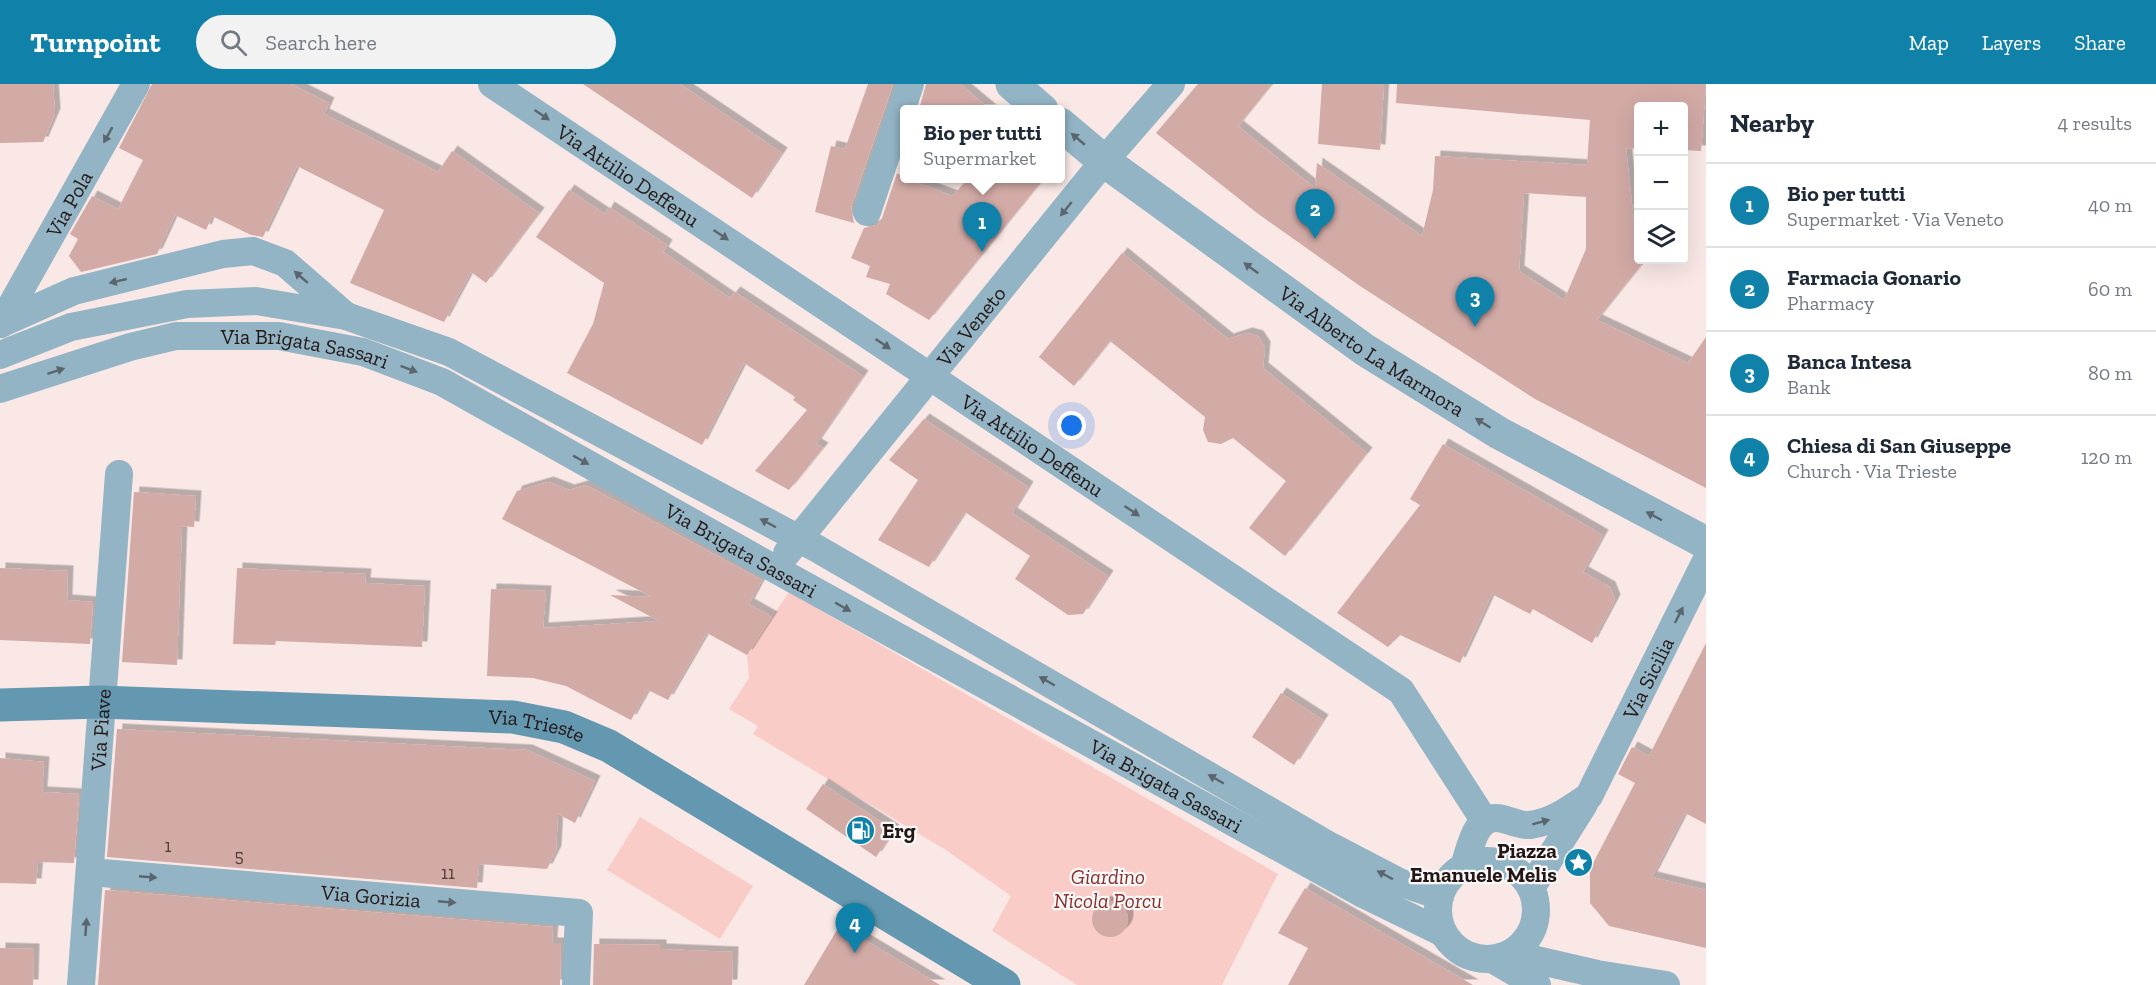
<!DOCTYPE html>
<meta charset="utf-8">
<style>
:root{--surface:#fff;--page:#f2f2f3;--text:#1f2937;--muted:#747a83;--line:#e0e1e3;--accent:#1081a8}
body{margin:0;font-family:"Zilla Slab",serif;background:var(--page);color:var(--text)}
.controls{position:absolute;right:18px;top:18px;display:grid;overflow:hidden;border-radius:6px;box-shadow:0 6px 24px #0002}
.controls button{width:54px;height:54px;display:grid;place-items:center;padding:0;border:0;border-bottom:2px solid var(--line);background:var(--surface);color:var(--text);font:30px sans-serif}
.you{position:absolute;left:1072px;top:342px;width:21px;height:21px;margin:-15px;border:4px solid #fff;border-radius:50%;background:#1a73e8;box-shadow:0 0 0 9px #1a73e833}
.badge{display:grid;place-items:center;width:39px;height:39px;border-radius:50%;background:var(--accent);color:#fff;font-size:20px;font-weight:700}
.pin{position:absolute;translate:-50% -50px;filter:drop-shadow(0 2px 3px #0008)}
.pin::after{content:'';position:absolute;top:32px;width:21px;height:18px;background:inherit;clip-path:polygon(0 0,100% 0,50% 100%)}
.popup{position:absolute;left:900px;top:21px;width:165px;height:78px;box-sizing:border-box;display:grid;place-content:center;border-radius:6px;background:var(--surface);filter:drop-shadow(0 2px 4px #0005);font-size:20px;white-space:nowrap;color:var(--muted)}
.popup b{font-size:22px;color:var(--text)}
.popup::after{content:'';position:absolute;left:50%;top:100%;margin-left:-12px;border:12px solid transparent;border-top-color:var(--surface)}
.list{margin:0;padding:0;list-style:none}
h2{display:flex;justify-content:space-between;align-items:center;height:78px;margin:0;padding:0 24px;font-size:26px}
h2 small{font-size:20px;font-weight:400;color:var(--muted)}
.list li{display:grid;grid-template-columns:39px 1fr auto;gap:18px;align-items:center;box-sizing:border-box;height:84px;padding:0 24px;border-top:2px solid var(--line)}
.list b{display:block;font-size:22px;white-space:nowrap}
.list p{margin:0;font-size:20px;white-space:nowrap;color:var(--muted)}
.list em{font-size:20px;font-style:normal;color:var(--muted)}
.icon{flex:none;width:33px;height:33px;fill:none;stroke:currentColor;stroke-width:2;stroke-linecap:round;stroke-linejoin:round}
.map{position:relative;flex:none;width:1706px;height:901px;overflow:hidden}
header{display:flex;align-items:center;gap:36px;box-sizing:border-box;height:84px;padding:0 30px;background:var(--accent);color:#fff}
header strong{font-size:28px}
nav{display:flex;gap:33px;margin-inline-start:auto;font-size:21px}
.search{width:420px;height:54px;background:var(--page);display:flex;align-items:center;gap:15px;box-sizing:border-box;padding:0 21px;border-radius:33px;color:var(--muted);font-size:22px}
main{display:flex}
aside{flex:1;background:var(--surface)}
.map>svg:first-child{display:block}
.green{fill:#faccc7}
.building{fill:#d2aaa6;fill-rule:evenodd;filter:url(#shadow)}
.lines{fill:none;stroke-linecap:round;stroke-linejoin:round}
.minor{stroke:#92b4c5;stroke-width:28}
.tertiary{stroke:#92b4c5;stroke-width:33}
.secondary{stroke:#6398b0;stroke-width:33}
.oneway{fill:#5b656d}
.labels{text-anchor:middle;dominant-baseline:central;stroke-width:4.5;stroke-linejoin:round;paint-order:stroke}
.number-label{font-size:18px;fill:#503b39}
.street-label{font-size:21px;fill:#241615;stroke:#f9f9f9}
.poi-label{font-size:21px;font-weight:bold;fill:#241615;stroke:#f9f9f9;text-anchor:start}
.park-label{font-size:21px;font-style:italic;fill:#8b2d2b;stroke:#f9f9f9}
</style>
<header>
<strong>Turnpoint</strong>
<div class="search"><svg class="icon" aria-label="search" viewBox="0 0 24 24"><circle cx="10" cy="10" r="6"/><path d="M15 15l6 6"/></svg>Search here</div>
<nav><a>Map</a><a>Layers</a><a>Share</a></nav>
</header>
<main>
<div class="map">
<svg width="1706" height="901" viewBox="0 0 1706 901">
<defs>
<filter id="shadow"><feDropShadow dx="5.5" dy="-5.5" stdDeviation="0" flood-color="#0004"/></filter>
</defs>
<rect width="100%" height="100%" fill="#f9e8e6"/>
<!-- green -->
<path class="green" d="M 789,508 L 1278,790 L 1222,901 L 1077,901 L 992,847 L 1011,812 L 946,766 L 753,650 L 758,642 L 729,625 L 749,594 L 747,571 Z
M 640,733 L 753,802 L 720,855 L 607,786 Z"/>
<!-- building -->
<path class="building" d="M 0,0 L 53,0 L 55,30 L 43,58 L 0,59 Z
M 152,0 L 291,0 L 329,19 L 324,30 L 438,88 L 452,67 L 539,129 L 486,199 L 471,188 L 444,238 L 350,199 L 384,126 L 297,82 L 263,153 L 251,151 L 212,132 L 206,146 L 175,131 L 157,170 L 81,188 L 69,172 L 78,155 L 70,150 L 92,112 L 118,125 L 143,76 L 119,64 Z
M 583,0 L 680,0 L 782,69 L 752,114 Z
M 868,0 L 893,0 L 851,123 L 854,139 L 815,128 L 831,62 L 845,65 Z
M 926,0 L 960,0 L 991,26 L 919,26 Z
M 1198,0 L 1272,0 L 1238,42 L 1315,104 L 1317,79 L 1422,152 L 1433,106 L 1435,72 L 1587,81 L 1590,36 L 1396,19 L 1397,0 L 1706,0 L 1701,67 L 1683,66 L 1683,22 L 1638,22 L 1638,65 L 1626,64 L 1638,176 L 1641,181 L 1597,236 L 1688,279 L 1706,253 L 1706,404 L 1535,315 L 1360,202 L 1257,129 L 1156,49 ZM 1524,109 L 1586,113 L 1586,165 L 1564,216 L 1519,187 Z
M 1322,0 L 1384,0 L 1380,66 L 1318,60 Z
M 897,89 L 904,94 L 953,112 L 968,94 L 1044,94 L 929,236 L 886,210 L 890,200 L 866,193 L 870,182 L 851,174 L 864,144 L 877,141 L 882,134 Z
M 569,106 L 605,130 L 609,123 L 667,161 L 663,168 L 730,214 L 735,208 L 863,292 L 816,360 L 823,364 L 789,406 L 755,387 L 807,326 L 793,316 L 795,313 L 744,279 L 702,361 L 567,289 L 593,240 L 604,199 L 536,153 Z
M 1122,169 L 1228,255 L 1247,249 L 1258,252 L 1265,263 L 1263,284 L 1367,369 L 1285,472 L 1249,444 L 1286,397 L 1233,354 L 1221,360 L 1208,358 L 1203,346 L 1205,333 L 1110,257 L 1074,302 L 1039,273 Z
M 924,335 L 1028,403 L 1012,429 L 1108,492 L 1083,530 L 1068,531 L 1015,495 L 1030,472 L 965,428 L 929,483 L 878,456 L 918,396 L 889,376 Z
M 1443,360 L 1603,451 L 1583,488 L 1610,503 L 1615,516 L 1592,559 L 1533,525 L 1530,530 L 1492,510 L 1460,579 L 1400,551 L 1388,563 L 1337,529 L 1420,421 L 1410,415 Z
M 548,398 L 569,406 L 586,401 L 762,496 L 749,520 L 772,533 L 747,571 L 707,549 L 668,616 L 648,606 L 631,636 L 566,602 L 533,594 L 487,592 L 491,505 L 546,507 L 543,544 L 659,537 L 610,511 L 652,513 L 502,435 L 517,407 Z
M 134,408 L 196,412 L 194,443 L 182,442 L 177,581 L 122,578 Z
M 0,484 L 68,487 L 67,516 L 93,518 L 90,560 L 0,556 Z
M 237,484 L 366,490 L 365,499 L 425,502 L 422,563 L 276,557 L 275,561 L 233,560 Z
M 1706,559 L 1706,740 L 1685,729 L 1652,793 L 1706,806 L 1706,864 L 1609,842 L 1590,819 L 1590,785 L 1635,699 L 1618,690 L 1632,663 L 1649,672 Z
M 1281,609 L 1323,636 L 1294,681 L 1252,653 Z
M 117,645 L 527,666 L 595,697 L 575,739 L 558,730 L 556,767 L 547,785 L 479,780 L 477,804 L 107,773 Z
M 0,674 L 44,678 L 42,708 L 79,710 L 74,779 L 38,778 L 36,800 L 0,799 Z
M 823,700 L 894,746 L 876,773 L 806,725 Z
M 1305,804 L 1473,901 L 1288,901 L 1308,864 L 1278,849 Z
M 105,806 L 553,843 L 552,859 L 561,859 L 560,901 L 98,901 Z
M1092 835a18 18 0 1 1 36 0a18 18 0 1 1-36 0Z
M 840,841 L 940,901 L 804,901 Z
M 594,860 L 661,861 L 661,865 L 733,868 L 732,901 L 593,901 Z
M 0,864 L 34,865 L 33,901 L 0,901 Z"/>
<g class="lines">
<!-- minor -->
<g class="minor">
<path id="s1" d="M 492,0 L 1401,607 L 1484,736"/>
<path d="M 867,128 L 910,0"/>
<path d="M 0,240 L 74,207 L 223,170 L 253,167 L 285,179 L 346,232"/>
<path id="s2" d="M 1,240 L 136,0"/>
<path d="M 0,271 L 71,243 L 187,220 L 256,217 L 346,232 L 449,268 L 816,464 L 1330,762 L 1399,798 L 1440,812"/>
<path id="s3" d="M 0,305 L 130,263 L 176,252 L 279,252 L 363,268 L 442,298 L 775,485 L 1363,810 L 1443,849"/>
<path id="s4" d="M 787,469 L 1104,77 L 1171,0"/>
<circle cx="1487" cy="826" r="49"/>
<path id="s5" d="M 1464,783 C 1471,762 1475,728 1503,735 C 1511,737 1522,742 1530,741 C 1553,738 1570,725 1589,712 L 1706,477"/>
<path id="s6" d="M 90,788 L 579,829 L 576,901"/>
<path d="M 1531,804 L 1584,720"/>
<path d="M 1510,870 L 1597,890 L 1666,901"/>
<path d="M 1492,875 L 1537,901"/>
<path id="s7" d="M 81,901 L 119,390"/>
</g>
<!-- tertiary -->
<g class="tertiary">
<path d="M 1012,0 L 1042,26"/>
<path id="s8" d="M 1060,40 L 1104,77 L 1365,266 L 1499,349 L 1706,459"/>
</g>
<!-- secondary -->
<path class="secondary" id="s9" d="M 0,621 L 100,618 L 513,633 L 564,643 L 609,662 L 1004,901"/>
</g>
<!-- one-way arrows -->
<defs><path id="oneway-solid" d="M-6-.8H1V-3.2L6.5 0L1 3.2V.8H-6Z" transform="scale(1.5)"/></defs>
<g class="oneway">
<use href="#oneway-solid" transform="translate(542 31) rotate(34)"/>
<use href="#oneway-solid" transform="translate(108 51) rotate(119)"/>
<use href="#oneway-solid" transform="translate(1078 55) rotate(-140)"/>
<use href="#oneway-solid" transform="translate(1066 125) rotate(129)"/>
<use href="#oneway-solid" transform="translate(721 151) rotate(34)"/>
<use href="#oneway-solid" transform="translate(1251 184) rotate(-144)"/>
<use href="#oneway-solid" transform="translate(301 193) rotate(-139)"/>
<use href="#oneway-solid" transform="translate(118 197) rotate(167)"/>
<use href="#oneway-solid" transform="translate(883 260) rotate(34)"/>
<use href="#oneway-solid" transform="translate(409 285) rotate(21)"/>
<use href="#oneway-solid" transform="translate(56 287) rotate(-18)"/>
<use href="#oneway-solid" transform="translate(1483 339) rotate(-148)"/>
<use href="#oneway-solid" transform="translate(581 376) rotate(29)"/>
<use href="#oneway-solid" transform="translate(1132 427) rotate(34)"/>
<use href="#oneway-solid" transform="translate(1654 432) rotate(-152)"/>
<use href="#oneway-solid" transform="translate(768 439) rotate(-152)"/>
<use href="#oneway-solid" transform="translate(843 523) rotate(29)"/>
<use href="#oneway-solid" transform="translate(1679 531) rotate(-63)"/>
<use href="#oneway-solid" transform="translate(1047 597) rotate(-150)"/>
<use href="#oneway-solid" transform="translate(1216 695) rotate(-150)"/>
<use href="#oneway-solid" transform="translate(1541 738) rotate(-15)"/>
<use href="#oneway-solid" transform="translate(1385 791) rotate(-152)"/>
<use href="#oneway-solid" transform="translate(148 793) rotate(5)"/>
<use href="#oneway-solid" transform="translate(447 818) rotate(5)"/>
<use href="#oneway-solid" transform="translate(86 843) rotate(-86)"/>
</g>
<!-- icons -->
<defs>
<symbol id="fuel-disc" viewBox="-11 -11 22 22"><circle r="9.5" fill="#1081a8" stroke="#f9f9f9"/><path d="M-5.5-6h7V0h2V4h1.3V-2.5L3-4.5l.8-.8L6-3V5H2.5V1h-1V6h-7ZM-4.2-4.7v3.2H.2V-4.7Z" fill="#fff"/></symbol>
<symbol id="sight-disc" viewBox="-11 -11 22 22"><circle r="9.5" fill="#1081a8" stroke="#f9f9f9"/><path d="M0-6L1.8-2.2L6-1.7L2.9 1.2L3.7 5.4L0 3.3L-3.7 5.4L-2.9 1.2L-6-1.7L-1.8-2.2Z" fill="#fff"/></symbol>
</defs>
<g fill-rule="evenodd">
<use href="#fuel-disc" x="844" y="730" width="33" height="33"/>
<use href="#sight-disc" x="1562" y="762" width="33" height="33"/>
</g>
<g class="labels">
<!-- number labels -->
<g class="number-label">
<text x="168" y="762">1</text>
<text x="239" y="772">5</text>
<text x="448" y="789">11</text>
</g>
<!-- street labels -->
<g class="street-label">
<text stroke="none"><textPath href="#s1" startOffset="164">Via Attilio Deffenu</textPath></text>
<text stroke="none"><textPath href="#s2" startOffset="138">Via Pola</textPath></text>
<text stroke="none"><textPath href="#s4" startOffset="292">Via Veneto</textPath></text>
<text stroke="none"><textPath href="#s3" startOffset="314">Via Brigata Sassari</textPath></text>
<text stroke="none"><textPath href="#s8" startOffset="386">Via Alberto La Marmora</textPath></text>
<text stroke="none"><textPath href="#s1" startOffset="650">Via Attilio Deffenu</textPath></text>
<text stroke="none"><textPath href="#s3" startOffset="800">Via Brigata Sassari</textPath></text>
<text stroke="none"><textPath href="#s5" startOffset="296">Via Sicilia</textPath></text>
<text stroke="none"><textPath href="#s9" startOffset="538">Via Trieste</textPath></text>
<text stroke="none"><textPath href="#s7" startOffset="256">Via Piave</textPath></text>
<text stroke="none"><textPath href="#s3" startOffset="1286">Via Brigata Sassari</textPath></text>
<text stroke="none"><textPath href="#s6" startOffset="282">Via Gorizia</textPath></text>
</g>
<!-- poi labels -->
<g class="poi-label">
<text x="882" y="746">Erg</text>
<text x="1557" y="766" text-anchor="end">Piazza<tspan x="1557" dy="24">Emanuele Melis</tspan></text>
</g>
<!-- park labels -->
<g class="park-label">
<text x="1108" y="792">Giardino<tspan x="1108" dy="24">Nicola Porcu</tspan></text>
</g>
</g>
</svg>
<div class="controls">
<button>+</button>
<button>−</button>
<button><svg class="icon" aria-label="layers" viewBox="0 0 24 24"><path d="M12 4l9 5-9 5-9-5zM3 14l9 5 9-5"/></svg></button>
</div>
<div class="you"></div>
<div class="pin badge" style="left:982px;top:168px">1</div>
<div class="popup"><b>Bio per tutti</b>Supermarket</div>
<div class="pin badge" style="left:1315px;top:155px">2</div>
<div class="pin badge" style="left:1475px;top:243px">3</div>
<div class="pin badge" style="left:855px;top:869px">4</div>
</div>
<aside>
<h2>Nearby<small>4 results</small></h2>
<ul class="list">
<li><span class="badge">1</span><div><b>Bio per tutti</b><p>Supermarket · Via Veneto</p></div><em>40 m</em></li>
<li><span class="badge">2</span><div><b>Farmacia Gonario</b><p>Pharmacy</p></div><em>60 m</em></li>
<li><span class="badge">3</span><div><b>Banca Intesa</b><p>Bank</p></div><em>80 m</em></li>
<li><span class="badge">4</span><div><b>Chiesa di San Giuseppe</b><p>Church · Via Trieste</p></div><em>120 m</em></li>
</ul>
</aside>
</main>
